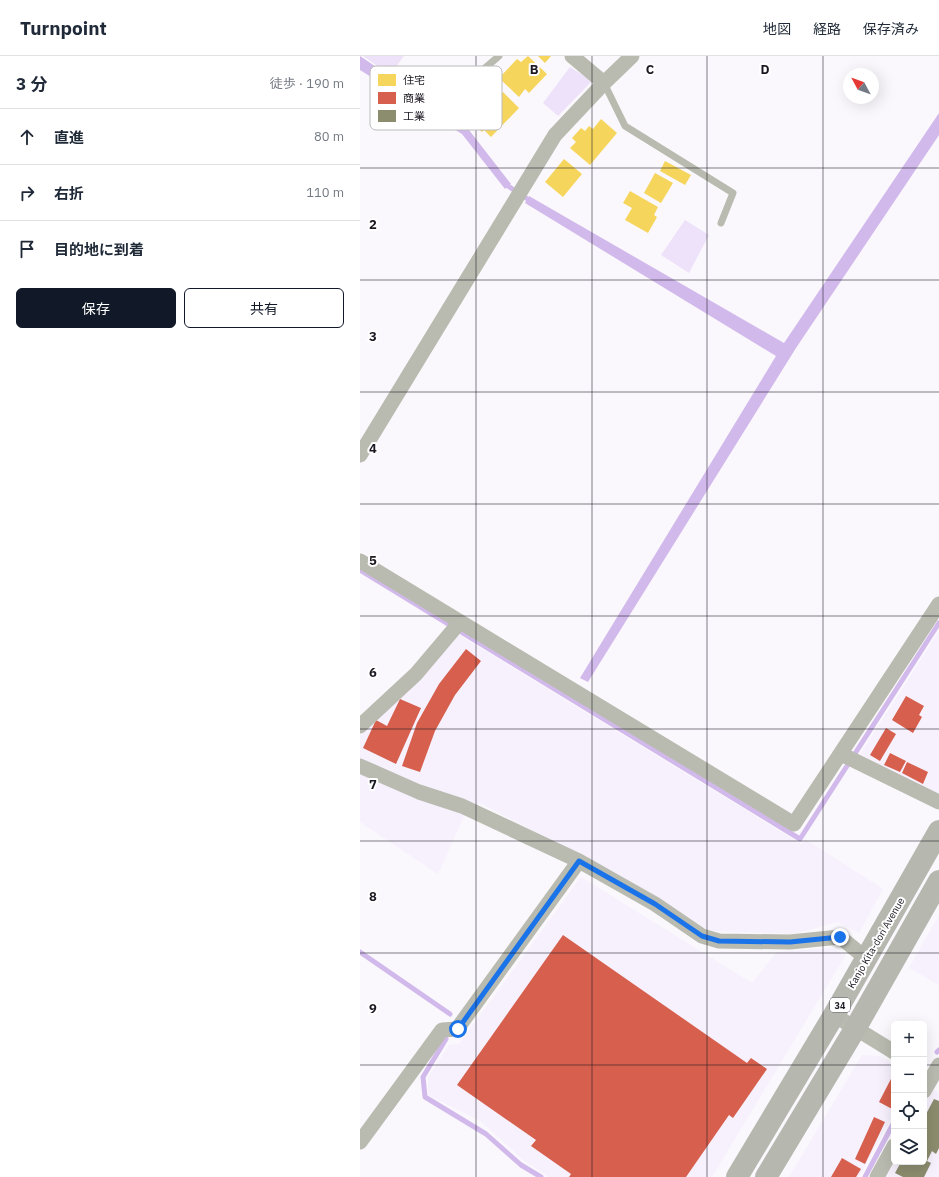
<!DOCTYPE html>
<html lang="ja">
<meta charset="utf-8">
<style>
:root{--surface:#fff;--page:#f2f2f3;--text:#1f2937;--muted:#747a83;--line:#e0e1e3;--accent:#111827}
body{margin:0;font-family:"IBM Plex Sans","Noto Sans JP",sans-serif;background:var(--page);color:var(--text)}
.controls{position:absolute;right:12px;bottom:12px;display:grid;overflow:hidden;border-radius:6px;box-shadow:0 4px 16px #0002}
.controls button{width:36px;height:36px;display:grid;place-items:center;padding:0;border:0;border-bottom:1px solid var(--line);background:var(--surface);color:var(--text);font:20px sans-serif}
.compass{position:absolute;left:483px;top:12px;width:36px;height:36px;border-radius:50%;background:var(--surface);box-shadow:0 4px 16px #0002;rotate:311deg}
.stop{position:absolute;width:12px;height:12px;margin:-9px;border:3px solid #1a73e8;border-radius:50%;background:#fff}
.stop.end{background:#1a73e8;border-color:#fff;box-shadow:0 1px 4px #0008}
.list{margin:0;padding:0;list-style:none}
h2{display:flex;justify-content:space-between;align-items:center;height:52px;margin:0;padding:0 16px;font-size:17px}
h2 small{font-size:13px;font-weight:400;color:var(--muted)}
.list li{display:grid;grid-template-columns:26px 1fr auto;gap:12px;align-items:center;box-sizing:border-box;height:56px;padding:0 16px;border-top:1px solid var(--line)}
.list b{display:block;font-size:15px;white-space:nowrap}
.list em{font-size:13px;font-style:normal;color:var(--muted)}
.actions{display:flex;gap:8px;padding:12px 16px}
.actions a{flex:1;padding:9px 0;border:1px solid var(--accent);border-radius:6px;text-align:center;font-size:14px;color:var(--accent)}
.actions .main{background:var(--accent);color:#fff}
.icon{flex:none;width:22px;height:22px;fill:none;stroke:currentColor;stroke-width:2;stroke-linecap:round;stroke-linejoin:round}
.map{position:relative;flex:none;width:579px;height:1121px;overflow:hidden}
header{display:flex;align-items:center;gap:24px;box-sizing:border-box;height:56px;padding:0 20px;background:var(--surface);border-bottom:1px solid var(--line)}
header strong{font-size:19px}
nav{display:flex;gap:22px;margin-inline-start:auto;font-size:14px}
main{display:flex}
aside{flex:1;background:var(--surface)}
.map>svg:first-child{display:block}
.built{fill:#f7f0fd}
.green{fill:#ede2f9}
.water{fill:#d2b9eb}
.homes{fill:#f6d55c}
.shops{fill:#d6604d}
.industry{fill:#8c8c6e}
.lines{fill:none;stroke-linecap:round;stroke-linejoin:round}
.stream{stroke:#d2b9eb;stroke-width:5}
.service{stroke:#b9bbb0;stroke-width:7}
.minor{stroke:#b9bbb0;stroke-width:15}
.trunk{stroke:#b6b8b0;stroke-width:22}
.route{stroke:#1a73e8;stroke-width:5}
.grid{fill:none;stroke:#1c1821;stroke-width:1;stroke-opacity:0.55}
.labels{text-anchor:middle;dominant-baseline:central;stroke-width:4;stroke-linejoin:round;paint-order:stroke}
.shield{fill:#fff;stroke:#605d64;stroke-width:1}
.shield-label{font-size:9px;font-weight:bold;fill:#1c1821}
.street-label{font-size:10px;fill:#1c1821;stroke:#fff}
.key{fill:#fff;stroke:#bbbabc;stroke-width:1}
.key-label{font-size:11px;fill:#1c1821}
.grid-label{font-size:13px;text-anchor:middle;font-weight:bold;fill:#1c1821;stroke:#fff;stroke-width:4;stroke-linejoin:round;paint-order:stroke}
</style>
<header>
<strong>Turnpoint</strong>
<nav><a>地図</a><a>経路</a><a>保存済み</a></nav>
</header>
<main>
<aside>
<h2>3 分<small>徒歩 · 190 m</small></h2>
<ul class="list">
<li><svg class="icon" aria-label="ahead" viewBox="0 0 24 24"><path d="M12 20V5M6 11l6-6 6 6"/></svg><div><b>直進</b></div><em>80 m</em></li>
<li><svg class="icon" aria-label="right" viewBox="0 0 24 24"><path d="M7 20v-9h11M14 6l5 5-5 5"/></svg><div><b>右折</b></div><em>110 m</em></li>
<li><svg class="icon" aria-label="arrive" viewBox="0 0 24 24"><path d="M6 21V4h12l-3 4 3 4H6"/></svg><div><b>目的地に到着</b></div></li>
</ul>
<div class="actions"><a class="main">保存</a><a>共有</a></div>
</aside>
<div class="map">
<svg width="579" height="1121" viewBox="0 0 579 1121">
<rect width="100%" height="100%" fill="#faf8fc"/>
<!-- built -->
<path class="built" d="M 579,575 L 579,737 L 578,739 L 499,700 Z
M 96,577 L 441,788 L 445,783 L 523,833 L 499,877 L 477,866 L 434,878 L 349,875 L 237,808 L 120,747 L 104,760 L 78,818 L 0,766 L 0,676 Z
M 221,821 L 392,927 L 417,896 L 471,892 L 485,900 L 352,1121 L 189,1121 L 163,1104 L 122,1066 L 68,1039 L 68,1021 L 89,989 L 99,988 Z
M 579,859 L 579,929 L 549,912 Z
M 502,999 L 520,1000 L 534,1010 L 534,1058 L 499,1121 L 429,1121 Z
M 572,1033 L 579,1037 L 579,1121 L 524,1121 L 534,1103 L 534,1106 L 564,1106 L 564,1048 Z"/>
<!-- green -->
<path class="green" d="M 3,0 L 44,0 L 30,19 Z
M 210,11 L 232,25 L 198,60 L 183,47 Z
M 325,164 L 349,179 L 329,217 L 301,199 Z"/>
<!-- water -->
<path class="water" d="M 0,0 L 109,74 L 151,128 L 145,133 L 102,78 L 0,14 Z
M 579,57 L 579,79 L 436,292 L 228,626 L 220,622 L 416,300 L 165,147 L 169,140 L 424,287 Z"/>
<!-- homes -->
<path class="homes" d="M 168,0 L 187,18 L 169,37 L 165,33 L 159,41 L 139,22 L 157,3 L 161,6 Z
M 178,0 L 191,0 L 185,7 Z
M 143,36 L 159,52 L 131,81 L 124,74 L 122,76 L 113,68 Z
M 241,63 L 257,77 L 230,109 L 210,92 L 216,86 L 212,82 L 221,72 L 225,75 L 229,70 L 233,73 Z
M 204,103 L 222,118 L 203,141 L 185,126 Z
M 305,105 L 331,119 L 325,129 L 300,115 Z
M 295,117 L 313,127 L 301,147 L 284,137 Z
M 270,135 L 298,151 L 294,159 L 297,161 L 288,177 L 265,164 L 272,152 L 263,147 Z"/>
<!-- shops -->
<path class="shops" d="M 106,593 L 121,605 L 95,639 L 75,675 L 60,716 L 42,710 L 57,667 L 79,628 Z
M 546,640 L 564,650 L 559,659 L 562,661 L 553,677 L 532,664 Z
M 40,643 L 61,652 L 36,708 L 3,692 L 16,664 L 27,670 Z
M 526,672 L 536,678 L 520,705 L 510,699 Z
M 530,697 L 546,705 L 540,716 L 524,709 Z
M 547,706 L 568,716 L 563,728 L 542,717 Z
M 203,879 L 387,1007 L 391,1002 L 407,1013 L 373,1062 L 369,1059 L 326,1121 L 209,1121 L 211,1118 L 171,1090 L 176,1084 L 97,1029 Z
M 533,1019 L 534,1020 L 534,1054 L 519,1046 Z
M 514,1061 L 525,1066 L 505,1108 L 495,1103 Z
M 482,1102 L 501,1113 L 496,1121 L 471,1121 Z"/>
<!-- industry -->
<path class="industry" d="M 574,1043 L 579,1045 L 579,1092 L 576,1098 L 572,1095 L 567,1105 L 571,1107 L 564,1121 L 543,1121 L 535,1117 L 541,1106 L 564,1106 L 564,1062 Z"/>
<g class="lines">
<!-- stream -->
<path class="stream" d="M 145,126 L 148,130 L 172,146
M 0,514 L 440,783 L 579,567
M 0,896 L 90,958
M 86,983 L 63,1021 L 65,1041 L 126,1078 L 161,1109 L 181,1121
M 577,996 L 579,994
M 505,1121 L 534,1066"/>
<!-- service -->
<path class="service" d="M 125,12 L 139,0
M 244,27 L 265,70 L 373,137 L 361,167"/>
<!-- minor -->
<path class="minor" d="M 212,0 L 244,27
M 0,399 L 195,79 L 244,27 L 272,0
M 0,505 L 434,768 L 579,548
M 0,670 L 56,618 L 100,566
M 481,698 L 579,746
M 0,710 L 59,736 L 102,750 L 219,805 L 295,848 L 342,880 L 359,885 L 430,886 L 480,881 L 507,903
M 474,959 L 534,996
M 564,1035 L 579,1009
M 0,1086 L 82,974 L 97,973 L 219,805
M 517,1121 L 534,1090"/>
<!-- trunk -->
<path class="trunk" d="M 377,1121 L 474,959 L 579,775
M 406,1121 L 495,973 L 579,825"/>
</g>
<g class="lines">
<!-- route -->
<path class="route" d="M 98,973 L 219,805 L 295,848 L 342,880 L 359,885 L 430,886 L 480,881"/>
</g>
<!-- grid -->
<path class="grid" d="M 116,0 L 116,1121M 232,0 L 232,1121M 347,0 L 347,1121M 463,0 L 463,1121M 0,112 L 579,112M 0,224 L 579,224M 0,336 L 579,336M 0,448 L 579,448M 0,560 L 579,560M 0,673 L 579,673M 0,785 L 579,785M 0,897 L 579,897M 0,1009 L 534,1009M 564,1009 L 579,1009"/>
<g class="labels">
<!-- shield labels -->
<rect class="shield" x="470" y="942" width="20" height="14" rx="3"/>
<g class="shield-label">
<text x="480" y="949">34</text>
</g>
<!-- street labels -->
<g class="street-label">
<text transform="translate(516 887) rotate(-60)">Kanjo Kita-dori Avenue</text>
</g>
</g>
<!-- legend -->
<rect x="10" y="10" width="132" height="64" rx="6" class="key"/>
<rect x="18" y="18" width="18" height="12" fill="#f6d55c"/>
<rect x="18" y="36" width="18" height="12" fill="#d6604d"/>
<rect x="18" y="54" width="18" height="12" fill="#8c8c6e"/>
<g class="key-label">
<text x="43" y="28">住宅</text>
<text x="43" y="46">商業</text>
<text x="43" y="64">工業</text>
</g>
<g class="grid-label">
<text x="174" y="18">B</text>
<text x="290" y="18">C</text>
<text x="405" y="18">D</text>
<text x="13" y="173">2</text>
<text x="13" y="285">3</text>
<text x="13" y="397">4</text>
<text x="13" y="509">5</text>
<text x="13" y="621">6</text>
<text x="13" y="733">7</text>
<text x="13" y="845">8</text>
<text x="13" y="957">9</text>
</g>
</svg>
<div class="controls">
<button>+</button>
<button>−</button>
<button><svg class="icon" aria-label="locate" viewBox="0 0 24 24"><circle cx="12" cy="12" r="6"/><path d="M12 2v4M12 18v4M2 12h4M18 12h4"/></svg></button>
<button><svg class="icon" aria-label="layers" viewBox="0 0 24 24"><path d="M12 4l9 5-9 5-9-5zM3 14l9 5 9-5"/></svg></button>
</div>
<svg class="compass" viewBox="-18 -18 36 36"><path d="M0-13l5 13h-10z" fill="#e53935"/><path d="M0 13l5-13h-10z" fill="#747a83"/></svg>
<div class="stop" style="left:98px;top:973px"></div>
<div class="stop end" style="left:480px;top:881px"></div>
</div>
</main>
